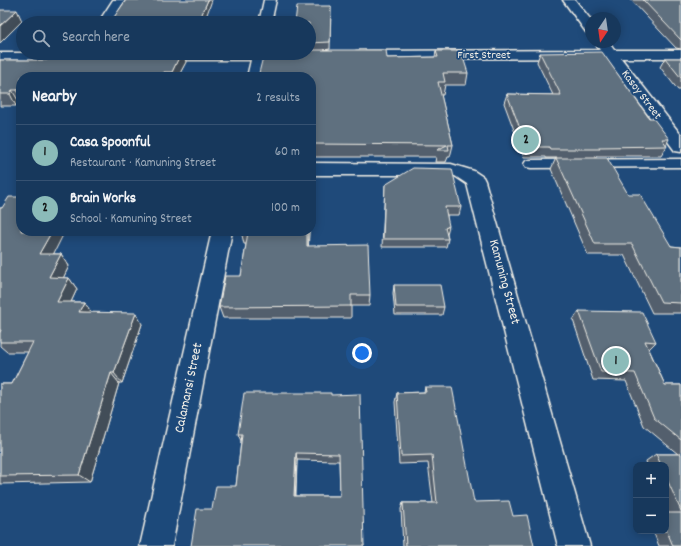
<!DOCTYPE html>
<meta charset="utf-8">
<style>
:root{--surface:#17385c;--page:#244365;--text:#f1f3f6;--muted:#9eacbb;--line:#365272;--accent:#8bbbb9}
body{margin:0;font-family:Dekko,sans-serif;background:var(--page);color:var(--text)}
.controls{position:absolute;right:12px;bottom:12px;display:grid;overflow:hidden;border-radius:8px;box-shadow:0 2px 10px #0003}
.controls button{width:36px;height:36px;display:grid;place-items:center;padding:0;border:0;border-bottom:1px solid var(--line);background:var(--surface);color:var(--text);font:20px sans-serif}
.compass{position:absolute;left:585px;top:12px;width:36px;height:36px;border-radius:50%;background:var(--surface);box-shadow:0 2px 10px #0003;rotate:193deg}
.you{position:absolute;left:362px;top:353px;width:14px;height:14px;margin:-10px;border:3px solid #fff;border-radius:50%;background:#1a73e8;box-shadow:0 0 0 6px #1a73e833}
.badge{display:grid;place-items:center;width:26px;height:26px;border-radius:50%;background:var(--accent);color:#111;font-size:13px;font-weight:700}
.pin{position:absolute;translate:-50% -50%;border:2px solid #fff;box-shadow:0 1px 4px #0006}
.list{margin:0;padding:0;list-style:none}
h2{display:flex;justify-content:space-between;align-items:center;height:52px;margin:0;padding:0 16px;font-size:17px}
h2 small{font-size:13px;font-weight:400;color:var(--muted)}
.list li{display:grid;grid-template-columns:26px 1fr auto;gap:12px;align-items:center;box-sizing:border-box;height:56px;padding:0 16px;border-top:1px solid var(--line)}
.list b{display:block;font-size:15px;white-space:nowrap}
.list p{margin:0;font-size:13px;white-space:nowrap;color:var(--muted)}
.list em{font-size:13px;font-style:normal;color:var(--muted)}
.icon{flex:none;width:22px;height:22px;fill:none;stroke:currentColor;stroke-width:2;stroke-linecap:round;stroke-linejoin:round}
.map{position:relative;flex:none;width:681px;height:546px;overflow:hidden}
.search{position:absolute;background:var(--surface);box-shadow:0 2px 10px #0003;left:16px;top:16px;width:300px;height:44px;display:flex;align-items:center;gap:10px;box-sizing:border-box;padding:0 14px;border-radius:22px;color:var(--muted);font-size:15px}
.panel{position:absolute;background:var(--surface);box-shadow:0 2px 10px #0003;left:16px;top:72px;width:300px;height:164px;border-radius:16px}
.map>svg:first-child{display:block}
.lines{fill:none;stroke-linecap:round;stroke-linejoin:round}
.lane-casing{stroke:#f4f1e8;stroke-width:3}
.street-casing{stroke:#f4f1e8;stroke-width:3}
.lane{fill:#1f4a7a;fill-rule:evenodd}
.street{fill:#1f4a7a;fill-rule:evenodd}
.wall{fill:#525f6d;stroke:#f4f1e8;fill-rule:evenodd}
.shaded-wall{fill:#424e59;stroke:#f4f1e8}
.building{fill:#5f6f7f;stroke:#f4f1e8;fill-rule:evenodd}
.labels{text-anchor:middle;dominant-baseline:central;stroke-width:3.5;stroke-linejoin:round;paint-order:stroke}
.far-street-label{font-size:12px;fill:#f4f1e8;stroke:#1f4a7a}
.street-label{font-size:14px;fill:#f4f1e8;stroke:#1f4a7a}
</style>
<div class="map">
<svg width="681" height="546" viewBox="0 0 681 546">
<rect width="100%" height="100%" fill="#1f4a7a"/>
<filter id="ink" filterUnits="userSpaceOnUse"><feTurbulence type="fractalNoise" baseFrequency=".025" numOctaves="2"/><feDisplacementMap in="SourceGraphic" scale="8" xChannelSelector="R" yChannelSelector="G"/><feConvolveMatrix kernelMatrix="1 2 1 2 8 2 1 2 1" color-interpolation-filters="sRGB"/></filter>
<g filter="url(#ink)">
<g class="lines">
<defs>
<path id="lane" d="M 681,159 L 681,167 L 531,168 L 526,167 L 524,164 L 526,161 L 531,160 Z"/>
<path id="street" d="M 113,0 L 125,0 L 110,23 L 98,23 Z
M 264,0 L 276,0 L 271,23 L 259,23 Z
M 563,0 L 575,0 L 591,20 L 591,33 L 586,32 Z
M 604,42 L 609,43 L 614,50 L 681,50 L 681,58 L 621,58 L 681,135 L 681,152 L 675,151 L 606,58 L 357,59 L 352,58 L 350,55 L 352,52 L 357,51 L 600,50 L 597,46 L 599,43 Z
M 0,53 L 82,53 L 86,54 L 88,57 L 86,60 L 81,61 L 0,61 Z
M 150,53 L 298,53 L 300,56 L 298,59 L 265,60 L 261,77 L 247,77 L 251,60 L 155,60 L 150,59 L 148,56 Z
M 311,163 L 451,164 L 474,171 L 483,177 L 485,181 L 590,546 L 558,546 L 467,184 L 455,176 L 441,175 L 311,175 Z
M 212,231 L 232,231 L 172,546 L 140,546 Z"/>
</defs>
<!-- lane casing -->
<use href="#lane" class="lane-casing"/>
<!-- street casing -->
<use href="#street" class="street-casing"/>
<!-- lane -->
<use href="#lane" class="lane"/>
<!-- street -->
<use href="#street" class="street"/>
</g>
<!-- wall -->
<path class="wall" d="M 631,0 L 681,0 L 681,49 L 676,48 Z
M 331,6 L 330,49 L 324,50 L 387,58 L 435,57 L 436,51 L 468,73 L 466,85 L 445,85 L 443,95 L 441,95 L 453,145 L 450,157 L 448,157 L 446,162 L 435,162 L 436,157 L 311,157 L 311,77 L 309,53 L 309,23 Z
M 53,53 L 183,53 L 186,62 L 178,77 L 21,77 L 21,102 L 19,102 L 16,106 L 0,106 L 0,60 L 47,60 Z
M 540,53 L 649,118 L 669,139 L 666,145 L 667,146 L 661,156 L 596,156 L 596,158 L 628,194 L 671,246 L 681,247 L 681,313 L 652,313 L 624,255 L 588,255 L 551,169 L 556,158 L 546,158 L 546,157 L 524,157 L 504,103 L 507,94 L 553,95 L 537,62 Z
M 665,58 L 681,58 L 681,90 L 678,90 L 660,67 Z
M 385,185 L 461,207 L 459,215 L 447,215 L 447,234 L 448,239 L 446,247 L 382,247 Z
M 21,197 L 54,254 L 61,254 L 69,266 L 63,278 L 69,278 L 77,289 L 71,302 L 84,302 L 92,313 L 142,324 L 122,383 L 119,383 L 90,482 L 0,484 L 0,384 L 12,384 L 28,352 L 7,352 L 0,346 L 0,208 L 2,208 Z
M 241,231 L 309,231 L 308,246 L 370,295 L 369,306 L 351,306 L 351,318 L 223,318 L 219,307 L 241,276 L 246,244 L 244,244 Z
M 394,285 L 444,307 L 442,315 L 395,315 L 393,293 Z
M 579,311 L 656,342 L 649,349 L 665,385 L 681,385 L 681,546 L 659,546 L 653,531 L 666,531 L 666,513 L 668,513 L 666,509 L 666,465 L 647,465 L 646,461 L 656,454 L 678,454 L 644,426 L 626,381 L 593,380 L 573,320 Z
M 425,387 L 474,502 L 513,516 L 534,546 L 403,546 L 401,509 L 403,503 L 433,503 L 428,463 L 399,464 L 395,402 L 397,393 L 424,392 Z
M 331,395 L 364,546 L 212,509 L 236,486 L 241,441 L 238,434 ZM 297,460 L 339,461 L 340,496 L 296,496 Z"/>
<!-- shaded-wall -->
<path class="shaded-wall" d="M 208,0 L 212,0 L 204,23 L 198,23 Z
M 17,10 L 22,21 L 0,43 L 0,26 Z
M 181,53 L 183,53 L 186,62 L 178,77 L 173,77 L 172,72 Z
M 164,72 L 166,77 L 162,77 Z
M 21,86 L 21,97 L 17,90 Z
M 12,90 L 19,102 L 16,106 L 10,94 Z
M 449,226 L 447,234 L 443,236 L 445,228 Z
M 52,231 L 65,231 L 48,265 L 39,254 Z
M 307,231 L 309,231 L 308,258 L 307,246 Z
M 61,254 L 69,266 L 58,289 L 49,277 Z
M 69,278 L 77,289 L 66,313 L 57,302 Z
M 84,302 L 92,313 L 79,312 Z
M 136,313 L 142,324 L 122,383 L 114,373 Z
M 111,373 L 119,383 L 90,482 L 79,475 Z
M 296,453 L 297,460 L 295,502 L 294,496 Z"/>
<!-- building -->
<path class="building" d="M 126,0 L 208,0 L 198,23 L 110,23 Z
M 643,0 L 681,0 L 681,40 Z
M 297,6 L 331,6 L 330,42 L 309,43 L 309,23 L 295,23 Z
M 0,10 L 17,10 L 0,26 Z
M 309,50 L 386,50 L 387,58 L 438,57 L 436,51 L 461,51 L 468,73 L 443,73 L 445,82 L 438,82 L 453,145 L 448,145 L 449,150 L 437,150 L 447,145 L 311,144 L 311,77 L 258,77 L 264,53 L 309,53 Z
M 602,52 L 649,118 L 653,118 L 669,139 L 662,139 L 667,146 L 599,147 L 600,149 L 550,149 L 549,147 L 527,147 L 507,94 L 561,95 L 540,53 Z
M 53,53 L 181,53 L 172,72 L 164,72 L 162,77 L 21,77 L 21,86 L 17,90 L 12,90 L 10,94 L 0,94 L 0,60 L 47,60 Z
M 665,58 L 681,58 L 681,78 Z
M 556,158 L 607,158 L 628,194 L 640,194 L 671,246 L 681,247 L 681,303 L 661,302 L 632,244 L 595,244 Z
M 413,168 L 452,169 L 461,207 L 445,207 L 449,226 L 445,228 L 448,239 L 383,239 L 385,185 Z
M 9,197 L 21,197 L 21,231 L 52,231 L 39,254 L 61,254 L 49,277 L 69,278 L 57,302 L 84,302 L 79,312 L 136,313 L 114,373 L 111,373 L 79,475 L 0,476 L 0,384 L 12,384 L 33,342 L 0,342 L 0,333 L 1,330 L 0,330 L 0,208 L 2,208 Z
M 241,231 L 307,231 L 307,246 L 368,245 L 370,295 L 351,295 L 351,306 L 219,307 L 225,276 L 241,276 L 248,232 L 241,232 Z
M 394,285 L 440,285 L 444,307 L 396,307 Z
M 579,311 L 642,312 L 656,342 L 645,341 L 665,385 L 681,385 L 681,440 L 654,418 L 635,373 L 601,372 Z
M 425,387 L 452,387 L 474,502 L 509,501 L 513,516 L 527,515 L 534,546 L 406,546 L 403,503 L 437,503 L 432,455 L 401,456 L 397,393 L 426,392 Z
M 244,393 L 331,393 L 331,395 L 360,394 L 364,546 L 191,546 L 197,509 L 212,509 L 216,486 L 236,486 L 242,434 L 238,434 ZM 296,453 L 339,454 L 340,496 L 294,496 Z
M 656,454 L 681,454 L 681,511 L 666,477 L 666,465 L 661,465 Z
M 666,513 L 681,513 L 681,546 L 673,546 L 666,529 Z"/>
</g>
<g class="labels">
<!-- far-street labels -->
<g class="far-street-label">
<text x="484" y="55">First Street</text>
<text transform="translate(641 95) rotate(53)">Kasoy Street</text>
</g>
<!-- street labels -->
<g class="street-label">
<text transform="translate(504 282) rotate(75)">Kamuning Street</text>
<text transform="translate(189 388) rotate(-78)">Calamansi Street</text>
</g>
</g>
</svg>
<div class="controls">
<button>+</button>
<button>−</button>
</div>
<svg class="compass" viewBox="-18 -18 36 36"><path d="M0-13l5 13h-10z" fill="#e53935"/><path d="M0 13l5-13h-10z" fill="#9eacbb"/></svg>
<div class="you"></div>
<div class="pin badge" style="left:616px;top:361px">1</div>
<div class="pin badge" style="left:526px;top:140px">2</div>
<div class="search"><svg class="icon" aria-label="search" viewBox="0 0 24 24"><circle cx="10" cy="10" r="6"/><path d="M15 15l6 6"/></svg>Search here</div>
<section class="panel">
<h2>Nearby<small>2 results</small></h2>
<ul class="list">
<li><span class="badge">1</span><div><b>Casa Spoonful</b><p>Restaurant · Kamuning Street</p></div><em>60 m</em></li>
<li><span class="badge">2</span><div><b>Brain Works</b><p>School · Kamuning Street</p></div><em>100 m</em></li>
</ul>
</section>
</div>
